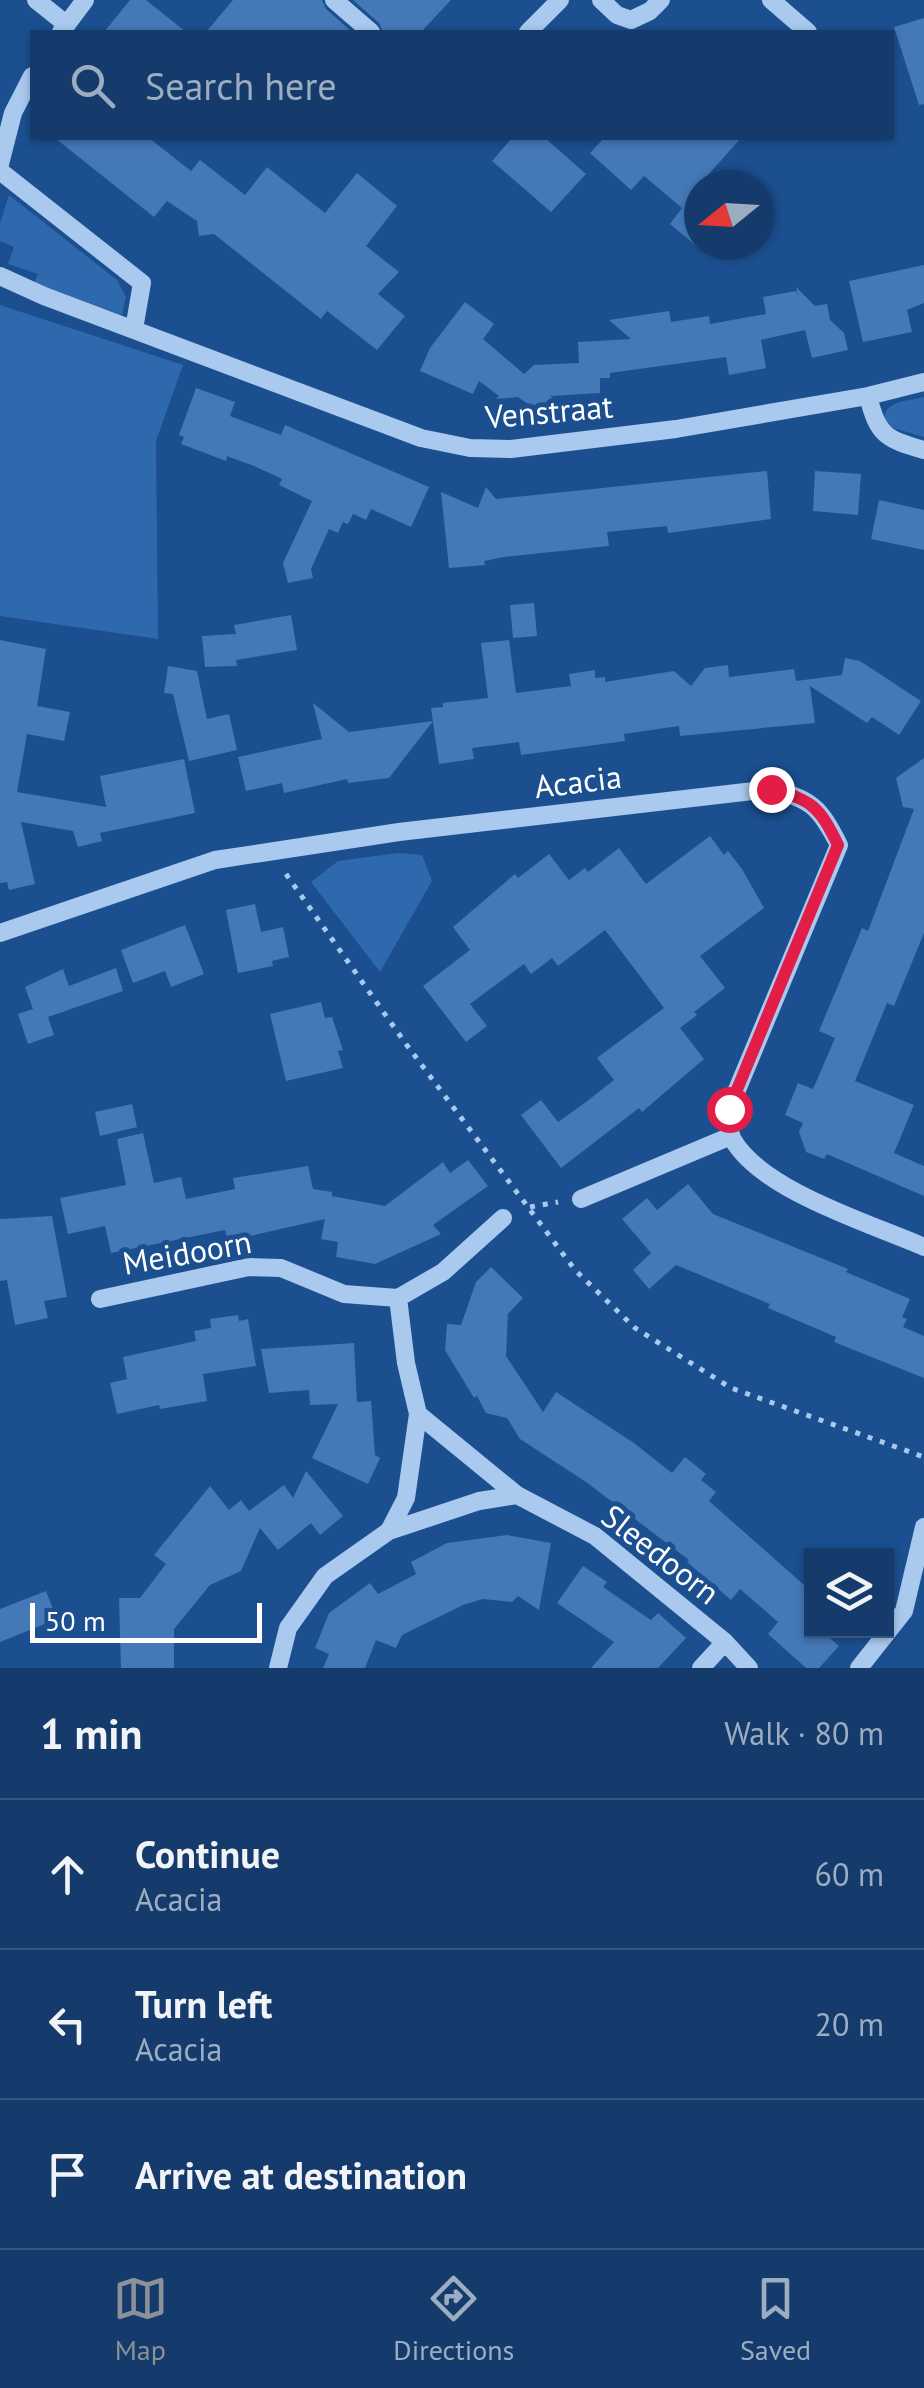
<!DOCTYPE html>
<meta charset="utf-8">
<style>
:root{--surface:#143b6b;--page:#1d4271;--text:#f1f3f6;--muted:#9dadc1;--line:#33557e;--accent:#8c9099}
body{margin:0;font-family:"PT Sans",sans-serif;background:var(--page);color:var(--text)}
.controls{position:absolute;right:30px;bottom:30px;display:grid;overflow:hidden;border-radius:0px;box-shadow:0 2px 8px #0004}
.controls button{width:90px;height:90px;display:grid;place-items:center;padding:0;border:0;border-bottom:2px solid var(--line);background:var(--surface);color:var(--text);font:50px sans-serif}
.compass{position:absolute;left:684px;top:170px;width:90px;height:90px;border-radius:50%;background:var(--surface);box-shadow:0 2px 8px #0004;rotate:252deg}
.scale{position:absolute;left:30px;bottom:25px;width:232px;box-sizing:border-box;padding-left:10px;border:5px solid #fff;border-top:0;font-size:28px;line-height:35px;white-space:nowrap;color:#fff;-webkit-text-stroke:8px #1b4f8f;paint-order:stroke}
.stop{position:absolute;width:30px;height:30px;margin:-22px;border:8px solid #e11d48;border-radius:50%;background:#fff}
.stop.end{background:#e11d48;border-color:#fff;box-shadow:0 2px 10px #0008}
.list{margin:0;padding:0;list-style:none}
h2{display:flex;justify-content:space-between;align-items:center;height:130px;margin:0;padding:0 40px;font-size:42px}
h2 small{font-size:32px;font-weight:400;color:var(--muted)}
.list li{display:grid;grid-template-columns:65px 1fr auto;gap:30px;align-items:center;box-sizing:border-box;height:150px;padding:0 40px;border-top:2px solid var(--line)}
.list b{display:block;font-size:38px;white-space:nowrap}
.list p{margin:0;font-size:32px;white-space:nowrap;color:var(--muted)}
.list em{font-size:32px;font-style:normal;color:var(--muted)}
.icon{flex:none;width:55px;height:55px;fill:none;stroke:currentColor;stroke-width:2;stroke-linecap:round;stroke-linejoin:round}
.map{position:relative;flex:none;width:924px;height:1668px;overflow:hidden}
.search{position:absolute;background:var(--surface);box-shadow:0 2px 8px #0004;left:30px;right:30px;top:30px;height:110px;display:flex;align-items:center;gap:25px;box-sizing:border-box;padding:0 35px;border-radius:0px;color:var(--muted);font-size:38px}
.sheet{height:580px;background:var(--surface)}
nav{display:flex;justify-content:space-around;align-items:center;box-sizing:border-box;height:140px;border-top:2px solid var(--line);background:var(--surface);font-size:28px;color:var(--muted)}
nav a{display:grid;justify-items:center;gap:5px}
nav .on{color:var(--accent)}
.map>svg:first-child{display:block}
.green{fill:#2e69ad}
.building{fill:#4478b7}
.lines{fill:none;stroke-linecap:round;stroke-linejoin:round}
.path{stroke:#a9c9ee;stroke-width:5;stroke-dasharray:5 8;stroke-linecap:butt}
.minor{stroke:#a9c9ee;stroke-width:18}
.route{stroke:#e11d48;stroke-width:12}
.labels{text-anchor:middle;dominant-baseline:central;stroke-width:10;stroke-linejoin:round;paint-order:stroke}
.street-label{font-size:32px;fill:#fff;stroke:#1b4f8f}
</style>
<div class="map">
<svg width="924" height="1668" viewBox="0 0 924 1668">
<rect width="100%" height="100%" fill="#1b4f8f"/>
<!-- green -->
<path class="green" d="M 9,195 L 117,280 L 126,297 L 122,315 L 34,283 L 38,274 L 8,264 L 14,247 L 0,241 L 0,223 Z
M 0,305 L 183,365 L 156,441 L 158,639 L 0,616 Z
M 924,397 L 924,437 L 890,427 L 884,419 C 886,400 908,401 924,397 Z
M 398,853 L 422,855 L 432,881 L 380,972 L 311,882 L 338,861 Z"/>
<!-- building -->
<path class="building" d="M 130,0 L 146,0 L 186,32 L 104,32 Z
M 233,0 L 322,0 L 326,9 L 352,32 L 206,32 Z
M 353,0 L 451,0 L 421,32 L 383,32 L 379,23 Z
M 924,18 L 924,104 L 919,105 L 894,27 Z
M 55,138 L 149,138 L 191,171 L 200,160 L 245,195 L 267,167 L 325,213 L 357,173 L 397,206 L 366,246 L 399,272 L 378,294 L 405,316 L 377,350 L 327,311 L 321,319 L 214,234 L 199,236 L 197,221 L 167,201 L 154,217 Z
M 512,138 L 545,138 L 586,174 L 551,212 L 492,161 Z
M 604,138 L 741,138 L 699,185 L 699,248 L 670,224 L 682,208 L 644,176 L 631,190 L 590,153 Z
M 924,265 L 924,303 L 907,310 L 912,332 L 863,342 L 849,281 Z
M 796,287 L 815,306 L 827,304 L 830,320 L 844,333 L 848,350 L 812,358 L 805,330 L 761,340 L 766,368 L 729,375 L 726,357 L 610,373 L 610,378 L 600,378 L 600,393 L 550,396 L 562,405 L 551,420 L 518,397 L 496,399 L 499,396 L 479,381 L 473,394 L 420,371 L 430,348 L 465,302 L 494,324 L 483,339 L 524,374 L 534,365 L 579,363 L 578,342 L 631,339 L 609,320 L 669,311 L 671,322 L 709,316 L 710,324 L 766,314 L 763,297 L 796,291 L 798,297 Z
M 196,388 L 235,402 L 230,416 L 281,435 L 285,425 L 429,487 L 411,527 L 371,509 L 366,520 L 353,514 L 348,524 L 343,522 L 338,533 L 329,529 L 311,569 L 313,578 L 288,583 L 283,563 L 312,501 L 279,485 L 282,479 L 254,466 L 227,456 L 226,461 L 181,444 L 184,437 L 179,435 Z
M 767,471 L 771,519 L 668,533 L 667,526 L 607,532 L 609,546 L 504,557 L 484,561 L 485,565 L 449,568 L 441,492 L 478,508 L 486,487 L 496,499 Z
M 815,471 L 861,474 L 858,515 L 813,511 Z
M 879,500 L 924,510 L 924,550 L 871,539 Z
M 534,603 L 537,636 L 513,638 L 510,605 Z
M 291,615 L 297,650 L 236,660 L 237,666 L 205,667 L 202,636 L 236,634 L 234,625 Z
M 0,640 L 46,649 L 37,706 L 70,712 L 64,741 L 27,734 L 17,792 L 106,807 L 100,776 L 184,759 L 195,813 L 100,833 L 102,841 L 78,847 L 73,831 L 21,822 L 35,884 L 9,890 L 7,882 L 0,883 Z
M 509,640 L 516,693 L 571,686 L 569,674 L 595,670 L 595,678 L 605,677 L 605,682 L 674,671 L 691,686 L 705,668 L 728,665 L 729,677 L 794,669 L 796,681 L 842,675 L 845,658 L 860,661 L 921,701 L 899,735 L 872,717 L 867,723 L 810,686 L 815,723 L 680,736 L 679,726 L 624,734 L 625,741 L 521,755 L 519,742 L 472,748 L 474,759 L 439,764 L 431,708 L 443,707 L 443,703 L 488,698 L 481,643 Z
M 168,666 L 197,671 L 207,719 L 229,714 L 237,750 L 189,761 L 173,694 L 164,693 Z
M 313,703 L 349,732 L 433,721 L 389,778 L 348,783 L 347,779 L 284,793 L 282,783 L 246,791 L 238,757 L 322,739 Z
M 924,758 L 924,933 L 894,1006 L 887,1003 L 855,1081 L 914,1105 L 894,1153 L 924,1166 L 924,1196 L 827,1154 L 824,1159 L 806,1152 L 799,1132 L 803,1123 L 785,1115 L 798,1083 L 813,1089 L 835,1038 L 819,1031 L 862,928 L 868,931 L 914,809 L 903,807 L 896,778 Z
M 710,836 L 724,855 L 728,851 L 742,869 L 764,908 L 700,956 L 725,988 L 694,1012 L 697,1015 L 680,1028 L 704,1059 L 642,1112 L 639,1108 L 561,1168 L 521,1115 L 541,1100 L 558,1122 L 586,1102 L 614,1080 L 597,1058 L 664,1008 L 612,939 L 605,930 L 558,966 L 552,958 L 531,974 L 524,964 L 470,1004 L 487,1026 L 466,1042 L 423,986 L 470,950 L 453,927 L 515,874 L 518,878 L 549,854 L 569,880 L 585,868 L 588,872 L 619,848 L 646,884 Z
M 255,904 L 261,932 L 283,927 L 289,957 L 272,961 L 273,966 L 238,973 L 226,910 Z
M 185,925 L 204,974 L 171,987 L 165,971 L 133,983 L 121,950 Z
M 116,968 L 123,991 L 48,1017 L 54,1035 L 28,1044 L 18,1014 L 33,1009 L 25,987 L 63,969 L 69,986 Z
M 321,1002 L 325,1018 L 332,1017 L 343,1050 L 338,1051 L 343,1068 L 286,1081 L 270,1014 Z
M 132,1104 L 137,1127 L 100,1136 L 95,1112 Z
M 143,1133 L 154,1183 L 181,1177 L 186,1199 L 235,1189 L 233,1178 L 308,1166 L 313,1189 L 332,1192 L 332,1196 L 385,1206 L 443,1162 L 450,1173 L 468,1160 L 488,1186 L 433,1225 L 441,1234 L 375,1264 L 336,1257 L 338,1242 L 321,1239 L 325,1219 L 228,1241 L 225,1230 L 111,1253 L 105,1226 L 68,1234 L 60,1198 L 126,1185 L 117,1139 Z
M 688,1184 L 713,1214 L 848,1269 L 846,1272 L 910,1299 L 902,1317 L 907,1319 L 903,1327 L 924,1336 L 924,1378 L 834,1342 L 836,1337 L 768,1308 L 770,1304 L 676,1265 L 649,1289 L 633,1270 L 651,1253 L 622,1219 L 647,1198 L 657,1210 Z
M 52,1216 L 67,1297 L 44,1301 L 48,1318 L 15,1325 L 7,1280 L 0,1281 L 0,1219 Z
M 491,1267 L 523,1298 L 508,1314 L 506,1356 L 543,1412 L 556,1392 L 634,1443 L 672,1473 L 685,1457 L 706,1474 L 701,1480 L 716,1492 L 709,1501 L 812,1592 L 812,1630 L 821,1630 L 839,1646 L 819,1668 L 806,1668 L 768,1634 L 778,1622 L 740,1589 L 731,1600 L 687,1562 L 689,1560 L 586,1482 L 520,1439 L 507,1418 L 486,1413 L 477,1396 L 474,1398 L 445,1350 L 447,1324 L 461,1325 L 476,1282 Z
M 238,1315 L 239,1321 L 248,1319 L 256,1366 L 203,1374 L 207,1401 L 160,1409 L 159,1405 L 117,1414 L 110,1383 L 127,1379 L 123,1357 L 196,1341 L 194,1331 L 211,1328 L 210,1319 Z
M 354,1343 L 357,1402 L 371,1401 L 375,1455 L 380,1458 L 368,1484 L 312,1458 L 338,1404 L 310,1405 L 309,1390 L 269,1393 L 261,1349 Z
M 306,1471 L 343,1516 L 320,1535 L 311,1523 L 278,1550 L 260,1528 L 241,1571 L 210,1585 L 174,1629 L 174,1668 L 121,1668 L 119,1598 L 140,1598 L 166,1564 L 154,1555 L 210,1486 L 229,1510 L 241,1500 L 249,1511 L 284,1485 L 293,1498 Z
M 507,1535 L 551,1543 L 539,1610 L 518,1596 L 512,1602 L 483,1599 L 463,1605 L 402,1635 L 396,1648 L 376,1640 L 365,1668 L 323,1668 L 329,1654 L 315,1648 L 329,1613 L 370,1583 L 378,1594 L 416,1574 L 411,1562 L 447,1543 Z
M 583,1566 L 607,1582 L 603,1587 L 651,1620 L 658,1613 L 686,1638 L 658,1668 L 591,1668 L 614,1642 L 557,1603 Z
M 46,1591 L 57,1619 L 0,1642 L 0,1609 Z"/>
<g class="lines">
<!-- path -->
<path class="path" d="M 286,874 L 406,1044 L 575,1270 L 635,1328 L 731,1388 L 924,1457
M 530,1207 L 558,1202"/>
<!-- minor -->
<path class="minor" d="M 36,0 L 66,24
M 334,0 L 371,32
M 601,0 L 617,15 L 631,20 L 650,11 L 661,0
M 771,0 L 808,32
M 61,32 L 85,0
M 528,32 L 560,0
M 0,164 L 13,113 L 32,76
M 0,171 L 142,283 L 134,329
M 0,276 L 44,296 L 421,438 L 470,448 L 511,449 L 676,429 L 868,396 L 924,382
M 868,396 C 878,435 885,439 924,450
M 0,933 L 215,860 L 399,832 L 771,789 C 812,799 820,808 839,845 L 729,1109 C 729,1119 728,1131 733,1140 C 763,1191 869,1223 924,1247
M 581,1199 L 731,1136
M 398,1298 L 406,1363 L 418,1414 L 517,1495
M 100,1299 L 249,1267 L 281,1268 L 344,1294 L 398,1298 L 443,1272 L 503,1218
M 389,1531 L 406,1498 L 418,1414
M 278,1668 L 288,1628 L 325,1576 L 389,1531 L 479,1501 L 517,1495 L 595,1536 L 725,1642 L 749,1668
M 701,1668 L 725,1642
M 859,1668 L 904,1611 L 924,1527"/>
</g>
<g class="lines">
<!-- route -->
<path class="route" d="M 729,1109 L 838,845 C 820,808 812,799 771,789"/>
</g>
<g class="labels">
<!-- street labels -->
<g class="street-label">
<text transform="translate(549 411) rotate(-5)">Venstraat</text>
<text transform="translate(578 781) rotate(-7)">Acacia</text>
<text transform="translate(187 1252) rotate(-10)">Meidoorn</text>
<text transform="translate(661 1554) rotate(38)">Sleedoorn</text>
</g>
</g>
</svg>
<div class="controls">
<button><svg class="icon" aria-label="layers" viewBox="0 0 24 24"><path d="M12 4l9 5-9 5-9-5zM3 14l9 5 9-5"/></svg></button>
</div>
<svg class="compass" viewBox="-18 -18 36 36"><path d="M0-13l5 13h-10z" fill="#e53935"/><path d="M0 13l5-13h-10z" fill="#9dadc1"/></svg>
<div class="scale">50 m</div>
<div class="stop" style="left:729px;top:1109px"></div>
<div class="stop end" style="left:771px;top:789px"></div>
<div class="search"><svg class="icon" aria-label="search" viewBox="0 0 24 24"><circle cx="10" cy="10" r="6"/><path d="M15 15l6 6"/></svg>Search here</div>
</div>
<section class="sheet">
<h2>1 min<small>Walk · 80 m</small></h2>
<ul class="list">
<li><svg class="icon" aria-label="ahead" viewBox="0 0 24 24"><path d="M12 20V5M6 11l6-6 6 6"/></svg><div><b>Continue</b><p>Acacia</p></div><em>60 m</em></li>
<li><svg class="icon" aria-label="left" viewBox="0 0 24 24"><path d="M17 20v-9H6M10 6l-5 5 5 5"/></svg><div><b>Turn left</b><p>Acacia</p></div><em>20 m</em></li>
<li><svg class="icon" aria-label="arrive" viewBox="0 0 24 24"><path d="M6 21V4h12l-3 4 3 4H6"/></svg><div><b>Arrive at destination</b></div></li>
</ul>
</section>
<nav>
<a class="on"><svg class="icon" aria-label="map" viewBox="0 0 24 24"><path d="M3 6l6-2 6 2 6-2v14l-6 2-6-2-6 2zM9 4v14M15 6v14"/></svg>Map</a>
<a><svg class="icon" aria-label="directions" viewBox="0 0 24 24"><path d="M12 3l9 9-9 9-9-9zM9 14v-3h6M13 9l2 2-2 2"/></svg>Directions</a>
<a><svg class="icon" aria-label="saved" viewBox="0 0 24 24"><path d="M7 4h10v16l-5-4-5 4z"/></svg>Saved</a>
</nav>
